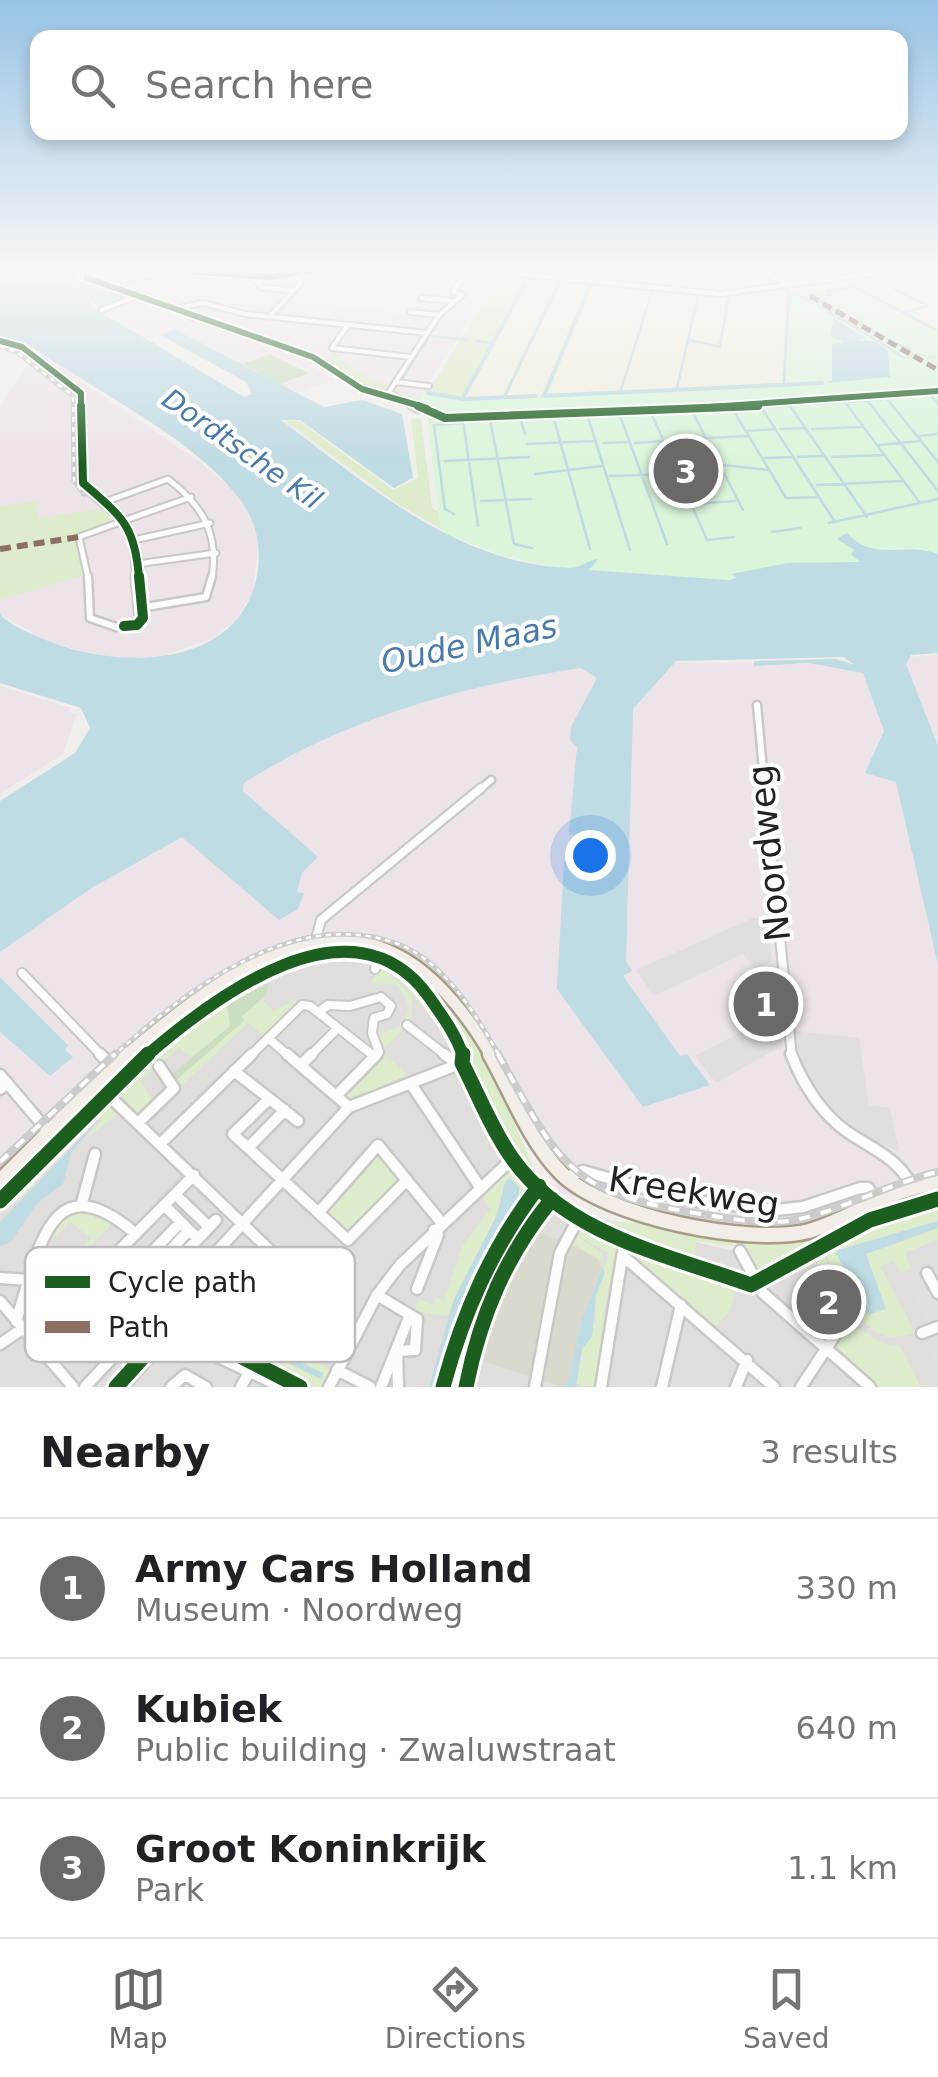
<!DOCTYPE html>
<meta charset="utf-8">
<style>
:root{--surface:#fff;--page:#f2f2f2;--text:#202124;--muted:#757577;--line:#e0e0e0;--accent:#6a6968}
body{margin:0;font-family:"DejaVu Sans",sans-serif;background:var(--page);color:var(--text)}
.you{position:absolute;left:590px;top:855px;width:35px;height:35px;margin:-25px;border:8px solid #fff;border-radius:50%;background:#1a73e8;box-shadow:0 0 0 15px #1a73e833}
.badge{display:grid;place-items:center;width:65px;height:65px;border-radius:50%;background:var(--accent);color:#fff;font-size:32px;font-weight:700}
.pin{position:absolute;translate:-50% -50%;border:5px solid #fff;box-shadow:0 2px 10px #0006}
.list{margin:0;padding:0;list-style:none}
h2{display:flex;justify-content:space-between;align-items:center;height:130px;margin:0;padding:0 40px;font-size:42px}
h2 small{font-size:32px;font-weight:400;color:var(--muted)}
.list li{display:grid;grid-template-columns:65px 1fr auto;gap:30px;align-items:center;box-sizing:border-box;height:140px;padding:0 40px;border-top:2px solid var(--line)}
.list b{display:block;font-size:38px;white-space:nowrap}
.list p{margin:0;font-size:32px;white-space:nowrap;color:var(--muted)}
.list em{font-size:32px;font-style:normal;color:var(--muted)}
.icon{flex:none;width:55px;height:55px;fill:none;stroke:currentColor;stroke-width:2;stroke-linecap:round;stroke-linejoin:round}
.map{position:relative;flex:none;width:938px;height:1387px;overflow:hidden}
.search{position:absolute;background:var(--surface);box-shadow:0 5px 15px #0003;left:30px;right:30px;top:30px;height:110px;display:flex;align-items:center;gap:25px;box-sizing:border-box;padding:0 35px;border-radius:20px;color:var(--muted);font-size:38px}
.sheet{height:550px;background:var(--surface)}
nav{display:flex;justify-content:space-around;align-items:center;box-sizing:border-box;height:140px;border-top:2px solid var(--line);background:var(--surface);font-size:28px;color:var(--muted)}
nav a{display:grid;justify-items:center;gap:5px}
nav .on{color:var(--accent)}
.map>svg:first-child{display:block}
.residential{fill:#dfdedc}
.industrial{fill:#ede4e9}
.construction{fill:#d9d9cd}
.farmland{fill:#efefdf}
.grass{fill:#ddeccb;fill-rule:evenodd}
.forest{fill:#cbdec1}
.park{fill:#daf5da}
.parking{fill:#e0dfde}
.water{fill:#bfdbe3}
.lines{fill:none;stroke-linecap:round;stroke-linejoin:round}
.stream{stroke:#bfdbe3;stroke-width:2.5}
.canal{stroke:#bfdbe3;stroke-width:4}
.minor-far4-casing{stroke:#c9c8c7;stroke-width:8}
.minor-far3-casing{stroke:#c9c8c7;stroke-width:9}
.minor-far2-casing{stroke:#c9c8c7;stroke-width:11}
.minor-far1-casing{stroke:#c9c8c7;stroke-width:12}
.minor-casing{stroke:#c9c8c7;stroke-width:15}
.major-far1-casing{stroke:#a79c86;stroke-width:16}
.major-casing{stroke:#a79c86;stroke-width:19}
.minor-far4{stroke:#fdfcfc;stroke-width:4}
.minor-far3{stroke:#fdfcfc;stroke-width:5}
.minor-far2{stroke:#fdfcfc;stroke-width:6}
.minor-far1{stroke:#fdfcfc;stroke-width:8}
.minor{stroke:#fdfcfc;stroke-width:10}
.major-far1{stroke:#f3ede7;stroke-width:11}
.major{stroke:#f3ede7;stroke-width:14}
.rail-far1-casing{stroke:#ccc;stroke-width:5}
.rail-casing{stroke:#ccc;stroke-width:8}
.rail-far1{stroke:#fff;stroke-width:2.5;stroke-dasharray:5;stroke-linecap:butt}
.rail{stroke:#fff;stroke-width:4;stroke-dasharray:11;stroke-linecap:butt}
.major-bridge-casing{stroke:#a79c86;stroke-width:19;stroke-linecap:butt}
.major-bridge{stroke:#f3ede7;stroke-width:14}
.quiet-far1{stroke:#8d6e63;stroke-width:5;stroke-dasharray:10 5;stroke-linecap:butt}
.quiet{stroke:#8d6e63;stroke-width:6;stroke-dasharray:11 6;stroke-linecap:butt}
.cycleway-far4-casing{stroke:#fff;stroke-width:10}
.cycleway-far3-casing{stroke:#fff;stroke-width:12}
.cycleway-far2-casing{stroke:#fff;stroke-width:16}
.cycleway-far1-casing{stroke:#fff;stroke-width:19}
.cycleway-casing{stroke:#fff;stroke-width:21}
.cycleway-far4{stroke:#1b5e20;stroke-width:6}
.cycleway-far3{stroke:#1b5e20;stroke-width:8}
.cycleway-far2{stroke:#1b5e20;stroke-width:10}
.cycleway-far1{stroke:#1b5e20;stroke-width:12}
.cycleway{stroke:#1b5e20;stroke-width:15}
.labels{text-anchor:middle;dominant-baseline:central;stroke-width:8;stroke-linejoin:round;paint-order:stroke}
.far-water-label{font-size:28px;font-style:italic;fill:#4a7aab;stroke:#fff}
.water-label{font-size:32px;font-style:italic;fill:#4a7aab;stroke:#fff}
.near-street-label{font-size:35px;fill:#222;stroke:#fff}
.key{fill:#fff;stroke:#bdbdbd;stroke-width:2.5}
.key-label{font-size:28px;fill:#222}
</style>
<div class="map">
<svg width="938" height="1387" viewBox="0 0 938 1387">
<rect width="100%" height="100%" fill="#f0eeeb"/>
<!-- residential -->
<path class="residential" d="M 347,946 L 408,964 L 455,1021 L 534,1175 L 563,1205 L 628,1227 L 731,1250 L 768,1269 L 938,1214 L 938,1387 L 0,1387 L 0,1212 L 222,997 Z"/>
<!-- industrial -->
<path class="industrial" d="M 130,270 L 243,278 L 360,270 L 331,305 L 407,314 L 437,270 L 498,275 L 418,401 L 387,395 L 314,355 L 82,278 Z
M 136,298 L 304,361 L 335,380 L 296,393 L 279,384 L 309,373 L 304,368 L 271,354 L 238,365 L 174,330 L 146,339 L 102,311 Z
M 47,358 L 203,464 L 234,491 L 252,518 L 258,545 L 253,592 L 235,621 L 213,638 L 160,657 L 105,659 L 45,640 L 0,614 L 0,406 L 24,368 Z
M 938,655 L 938,1188 L 784,1248 L 560,1193 L 473,1037 L 427,978 L 373,946 L 292,957 L 195,1008 L 76,1120 L 0,1200 L 0,953 L 39,918 L 331,726 L 565,661 L 801,664 Z
M 0,686 L 71,708 L 70,712 L 77,714 L 63,754 L 0,794 Z"/>
<!-- construction -->
<path class="construction" d="M 532,1230 L 571,1244 L 598,1259 L 602,1267 L 581,1321 L 568,1382 L 563,1387 L 479,1360 L 502,1279 Z"/>
<!-- farmland -->
<path class="farmland" d="M 360,270 L 389,270 L 385,278 L 414,280 L 421,270 L 437,270 L 407,314 L 330,305 Z
M 578,270 L 757,270 L 782,282 L 714,291 L 593,279 Z
M 922,270 L 938,270 L 938,330 L 856,286 L 825,291 L 817,285 Z
M 530,278 L 559,281 L 503,396 L 466,397 Z
M 561,281 L 589,284 L 543,394 L 507,396 Z
M 592,284 L 698,295 L 688,341 L 699,295 L 724,297 L 788,291 L 782,385 L 546,395 Z"/>
<!-- grass -->
<path class="grass" d="M 96,270 L 190,272 L 132,271 L 99,278 L 183,306 L 166,302 L 193,317 L 185,309 L 326,361 L 337,349 L 342,350 L 336,358 C 355,366 366,382 391,385 L 388,395 L 414,409 L 368,395 L 305,360 L 183,319 L 148,301 L 79,277 L 104,271 Z
M 571,270 L 596,280 L 717,292 L 781,283 L 757,270 L 786,281 L 877,271 L 724,297 L 592,284 L 547,394 L 782,385 L 803,296 L 818,291 L 813,285 L 817,285 L 825,291 L 856,286 L 938,350 L 938,371 L 440,418 L 429,425 L 427,412 L 390,392 L 395,384 L 398,393 L 418,398 L 429,387 L 433,393 L 432,385 L 497,280 L 525,283 L 462,397 L 503,396 L 556,281 L 584,279 ZM 561,281 L 588,285 L 543,394 L 507,396 Z
M 421,418 L 432,508 L 447,518 L 443,530 L 396,503 L 284,420 L 299,421 L 393,490 L 418,478 L 411,419 Z
M 38,501 L 38,518 L 101,509 L 116,522 L 77,537 L 84,575 L 0,600 L 0,506 Z
M 350,941 L 425,973 L 477,1036 L 540,1183 L 518,1162 L 465,1062 L 466,1054 L 405,969 L 343,949 L 250,978 L 288,951 Z
M 331,953 L 331,959 C 298,964 254,984 229,1007 L 230,1026 L 226,1031 L 191,1057 L 179,1048 L 140,1081 L 155,1104 L 138,1117 L 110,1093 L 217,1000 L 297,961 Z
M 385,960 L 422,991 L 462,1053 L 458,1060 L 440,1028 L 396,975 L 386,971 L 412,996 L 411,1019 L 381,1052 L 374,1025 L 379,1018 L 381,1033 C 397,1031 408,1022 409,1005 L 397,985 L 371,983 Z
M 255,970 L 107,1089 L 0,1199 L 0,1184 C 78,1104 156,1024 255,970 Z
M 262,999 L 273,1011 L 295,1000 L 322,1007 L 292,1006 L 264,1036 L 248,1023 L 181,1086 L 176,1080 L 244,1021 L 242,1016 Z
M 383,1053 L 413,1080 L 350,1101 L 345,1092 Z
M 104,1098 L 121,1112 L 82,1141 L 102,1120 L 97,1118 L 20,1199 L 14,1194 L 0,1207 Z
M 379,1153 L 401,1180 L 349,1233 L 328,1217 L 328,1210 Z
M 515,1166 L 535,1187 C 486,1247 459,1312 439,1387 L 435,1387 L 469,1280 L 517,1201 L 512,1180 L 505,1182 C 498,1230 464,1270 448,1316 L 413,1311 L 419,1299 L 433,1305 L 436,1298 L 444,1300 L 462,1246 L 490,1209 L 481,1196 Z
M 938,1186 L 938,1198 C 892,1199 798,1254 760,1282 L 737,1251 L 733,1236 L 767,1239 Z
M 556,1198 L 602,1221 L 658,1224 L 731,1236 L 734,1247 L 696,1241 L 695,1263 L 613,1233 Z
M 938,1201 L 938,1221 L 836,1251 L 868,1314 L 885,1309 L 866,1254 L 938,1228 L 938,1239 L 905,1253 L 911,1269 L 901,1273 L 893,1261 L 880,1266 L 915,1332 C 885,1343 876,1335 855,1313 L 857,1309 L 840,1292 L 841,1288 L 839,1284 L 838,1291 L 828,1282 L 826,1272 L 817,1263 L 807,1267 L 801,1263 L 794,1271 L 763,1284 L 821,1247 L 836,1283 L 824,1246 L 912,1206 Z
M 77,1210 L 118,1218 L 83,1253 L 80,1249 L 91,1238 L 70,1222 L 48,1244 L 65,1266 L 66,1276 L 34,1276 L 56,1225 Z
M 578,1224 L 620,1243 L 615,1282 L 610,1281 L 603,1317 L 607,1323 L 596,1387 L 576,1384 L 582,1349 L 596,1321 L 596,1295 L 609,1253 L 576,1235 L 601,1252 L 604,1262 L 568,1242 Z
M 629,1246 L 736,1286 L 731,1309 L 717,1326 L 638,1264 L 627,1254 Z
M 32,1278 L 67,1278 L 74,1289 L 22,1324 Z
M 189,1298 L 330,1369 L 322,1387 L 307,1387 L 193,1327 L 187,1312 Z
M 853,1329 C 872,1330 878,1349 899,1345 L 921,1387 L 877,1387 L 832,1348 L 843,1334 Z"/>
<!-- forest -->
<path class="forest" d="M 270,354 L 309,373 L 280,384 L 242,364 Z
M 268,983 L 267,994 L 242,1016 L 244,1021 L 176,1080 L 172,1076 L 177,1070 L 230,1026 L 227,1004 Z"/>
<!-- park -->
<path class="park" d="M 856,286 L 938,330 L 938,356 L 898,350 L 909,358 L 938,359 L 938,581 L 789,584 L 578,572 L 504,556 L 441,532 L 428,427 L 438,418 L 417,403 L 425,393 L 468,397 L 781,384 L 788,291 L 811,298 Z"/>
<!-- parking -->
<path class="parking" d="M 753,918 L 768,918 L 772,961 L 755,969 L 743,954 L 654,996 L 636,970 Z
M 778,1013 L 782,1046 L 716,1083 L 695,1056 Z
M 796,1031 L 859,1038 L 869,1105 L 890,1108 L 899,1152 L 860,1133 L 817,1095 L 798,1063 L 792,1033 Z
M 136,1157 L 163,1183 L 151,1199 L 156,1204 L 126,1230 L 128,1234 L 81,1282 L 73,1268 L 92,1249 L 96,1252 L 98,1244 L 129,1219 L 147,1195 L 123,1170 Z
M 938,1262 L 938,1366 L 921,1337 L 929,1326 L 902,1276 Z"/>
<!-- water -->
<path class="water" d="M 0,270 L 56,270 L 60,275 L 81,270 L 67,278 L 128,297 L 101,308 L 83,296 L 99,311 L 244,397 L 252,394 L 246,382 L 160,335 L 174,329 L 324,407 L 362,400 L 402,414 L 413,478 L 394,488 L 300,420 L 281,420 C 365,483 458,565 570,568 C 580,568 588,560 598,559 L 589,570 L 728,580 L 737,578 L 731,574 L 788,563 L 860,562 L 851,554 L 854,550 L 837,539 L 847,533 C 874,563 905,541 938,554 L 938,653 L 911,655 L 906,664 L 938,746 L 938,965 L 896,782 L 865,773 L 884,731 L 863,673 L 809,663 L 754,666 L 754,661 L 835,659 L 855,665 L 843,657 L 676,661 L 633,709 L 626,961 L 632,971 L 623,976 L 680,1056 L 687,1054 L 710,1085 L 643,1107 L 557,989 L 564,861 L 573,861 L 574,835 L 569,834 L 577,747 L 570,740 L 571,727 L 597,678 L 581,668 C 465,685 343,719 244,783 L 243,791 L 318,857 L 302,873 L 297,892 L 304,893 L 298,909 L 279,920 L 182,837 L 90,889 L 0,952 L 0,801 L 75,753 L 90,728 L 81,708 L 0,683 L 0,614 C 10,625 25,631 39,637 C 111,671 244,673 258,569 C 261,543 255,519 239,498 C 194,438 92,389 30,346 L 0,338 Z
M 833,318 L 866,338 L 856,341 L 875,341 L 888,350 L 890,377 L 826,383 L 832,381 L 832,344 L 843,342 L 831,336 Z
M 0,977 L 68,1045 L 65,1050 L 73,1057 L 50,1076 L 0,1032 Z
M 101,1117 L 71,1153 L 63,1184 L 37,1203 L 11,1242 L 0,1246 L 0,1222 Z
M 510,1178 L 519,1187 L 519,1197 L 469,1280 L 435,1387 L 429,1387 L 454,1299 L 497,1215 L 505,1182 Z
M 938,1221 L 938,1228 L 866,1254 L 886,1309 L 868,1315 L 835,1251 Z
M 602,1269 L 605,1273 L 596,1295 L 592,1336 L 582,1349 L 576,1387 L 563,1387 L 568,1382 L 581,1321 Z
M 194,1308 L 323,1373 L 321,1379 L 190,1316 Z"/>
<g class="lines">
<!-- stream -->
<path class="stream" d="M 620,270 L 639,282
M 643,270 L 668,285
M 469,274 L 498,275
M 501,275 L 525,277
M 872,277 L 928,306 L 905,312
M 465,280 L 467,276
M 849,280 L 916,271
M 594,284 L 605,285
M 816,284 L 844,281 L 852,285
M 807,285 L 811,285
M 461,286 L 463,282
M 622,287 L 698,294
M 459,289 L 457,292 L 467,294
M 761,291 L 780,289 L 803,297
M 708,295 L 760,291
M 829,295 L 816,299 L 884,338
M 832,295 L 827,291 L 855,287 L 938,331
M 805,298 L 875,339
M 457,303 L 462,299
M 435,329 L 437,325
M 430,336 L 468,340
M 888,339 L 910,350
M 689,340 L 720,347 L 728,298
M 877,340 L 904,358
M 476,341 L 493,343
M 422,348 L 428,339
M 410,367 L 418,354
M 402,380 L 409,368
M 784,382 L 789,291
M 677,388 L 698,296
M 621,390 L 652,291
M 931,396 L 938,404
M 504,397 L 560,282
M 867,400 L 938,491
M 888,400 L 938,462
M 848,402 L 938,394
M 794,405 L 845,402 L 920,503
M 765,407 L 790,406 L 867,517
M 736,408 L 761,407 L 835,522
M 695,410 L 732,408 L 786,498 L 819,497
M 692,411 L 743,510
M 623,413 L 688,410
M 651,413 L 662,437
M 587,414 L 630,550
M 590,414 L 619,413 L 667,544
M 560,415 L 586,414
M 553,416 L 590,549
M 513,417 L 490,419 L 514,544 L 532,548
M 515,417 L 522,417
M 520,417 L 525,434
M 525,417 L 557,415
M 463,420 L 478,526
M 466,420 L 489,419
M 780,429 L 805,428
M 812,429 L 862,427
M 747,431 L 774,429
M 920,436 L 938,434
M 709,438 L 747,436
M 664,442 L 707,540 L 734,537
M 604,443 L 628,442
M 635,443 L 703,438
M 527,444 L 594,441
M 878,445 L 920,441
M 798,457 L 823,456
M 832,457 L 883,455
M 765,458 L 792,457
M 673,460 L 716,465
M 445,461 L 529,457
M 723,465 L 768,470
M 535,474 L 602,466
M 610,476 L 677,474
M 817,485 L 902,481
M 481,501 L 531,499
M 693,504 L 735,501
M 454,514 L 445,509 L 434,425 L 462,423
M 829,523 L 938,499
M 772,532 L 800,528"/>
<!-- canal -->
<path class="canal" d="M 545,279 L 556,280
M 559,281 L 591,284
M 428,393 L 464,399 L 536,396
M 545,393 L 591,284
M 464,396 L 528,279
M 543,396 L 822,383"/>
<defs>
<path id="minor-far4" d="M 89,270 L 77,278 L 134,297 L 102,310
M 478,270 L 720,294 L 898,270
M 546,270 L 565,273 L 562,270
M 760,270 L 787,284
M 254,275 L 307,270
M 87,277 L 110,270
M 87,278 L 162,302 L 194,318
M 122,280 L 171,272 L 255,278 L 261,287 L 293,291
M 421,298 L 454,301
M 183,307 L 203,303 L 245,314 L 427,333
M 410,312 L 439,315
M 271,315 L 301,283 L 294,273
M 348,325 L 332,348 L 411,357
M 0,342 L 21,347 L 76,389 L 77,408
M 395,382 L 429,386
M 415,408 L 389,392 L 439,315 L 462,295 L 453,292 L 467,272 L 460,270"/>
<path id="minor-far3" d="M 77,406 L 81,485 L 123,521
M 411,406 L 418,410
M 102,503 L 168,479 C 203,506 219,534 212,578
M 123,521 L 132,535 L 136,578
M 123,521 L 191,497
M 134,540 L 210,523
M 137,564 L 216,553
M 88,578 L 79,537 L 123,521"/>
<path id="minor-far2" d="M 88,576 L 90,618 L 116,627 L 139,621 L 135,576
M 140,608 L 206,597 L 212,576
M 757,705 L 765,791
M 478,791 L 491,780"/>
<path id="minor-far1" d="M 765,788 L 792,1057
M 315,942 L 321,920 L 481,788
M 375,969 L 381,958
M 22,973 L 103,1057
M 319,1012 L 328,1005 L 350,1006 L 381,997 L 391,1006 L 387,1014 L 374,1018 L 372,1033 L 379,1052 L 375,1057
M 407,1025 L 448,1057
M 268,1038 L 290,1057
M 145,1057 C 215,996 352,889 429,997 C 441,1014 458,1037 463,1057
M 249,1057 L 302,1005 L 310,1006 L 374,1056
M 309,1057 L 338,1028"/>
<path id="minor" d="M 100,1054 L 112,1066
M 148,1054 L 105,1092 L 355,1332
M 287,1054 L 349,1107
M 444,1054 L 456,1063
M 463,1054 L 462,1063 L 512,1159 L 543,1190
M 791,1054 C 803,1084 820,1112 846,1131 C 872,1149 897,1157 912,1186
M 301,1065 L 312,1054
M 234,1071 L 298,1121
M 0,1075 L 7,1083
M 411,1084 L 480,1187
M 0,1089 L 7,1083 L 47,1130
M 337,1095 L 377,1054
M 268,1100 L 233,1134 L 348,1240 L 407,1180
M 139,1122 L 174,1088 L 159,1066
M 161,1143 L 252,1054
M 248,1148 L 285,1110
M 569,1176 L 583,1171 L 687,1200 L 775,1210 L 803,1207 L 860,1188 L 868,1188 L 876,1200
M 549,1196 L 602,1232 L 757,1285
M 180,1199 L 209,1227
M 82,1203 L 95,1154
M 164,1205 L 198,1239
M 319,1212 L 378,1145 L 441,1222
M 740,1251 L 763,1293 L 870,1387
M 623,1256 L 774,1387
M 177,1261 L 216,1220
M 927,1273 L 938,1293
M 0,1278 L 29,1280
M 417,1289 L 438,1235 L 434,1230
M 80,1290 L 143,1363
M 377,1295 L 417,1319 L 415,1350 L 397,1351 L 398,1387
M 0,1301 L 73,1387
M 97,1309 L 181,1222
M 107,1320 L 189,1230
M 16,1321 C 39,1252 49,1159 136,1234
M 922,1333 L 938,1327
M 175,1337 L 179,1306 L 190,1281 L 349,1107 L 462,1063
M 175,1337 L 282,1387
M 0,1344 L 80,1290 L 194,1175
M 337,1370 L 370,1387
M 85,1387 L 127,1342
M 122,1387 L 159,1346 L 175,1337
M 171,1387 L 185,1375 L 206,1387
M 241,1387 L 250,1370
M 329,1387 L 377,1295 L 400,1265 L 512,1159
M 381,1387 L 410,1315
M 535,1387 L 560,1253 L 578,1219
M 601,1387 L 625,1239
M 662,1387 L 681,1305
M 736,1387 L 747,1360
M 801,1387 L 839,1329"/>
<path id="major-far1" d="M 124,1057 C 259,942 380,865 492,1057"/>
<path id="major" d="M 490,1054 C 512,1093 529,1140 561,1173 C 604,1217 750,1246 809,1231 C 855,1218 889,1188 938,1183
M 0,1181 L 127,1054
M 451,1387 L 467,1328 L 488,1281
M 459,1387 L 468,1343"/>
</defs>
<!-- minor-far4 casing -->
<use href="#minor-far4" class="minor-far4-casing"/>
<!-- minor-far3 casing -->
<use href="#minor-far3" class="minor-far3-casing"/>
<!-- minor-far2 casing -->
<use href="#minor-far2" class="minor-far2-casing"/>
<!-- minor-far1 casing -->
<use href="#minor-far1" class="minor-far1-casing"/>
<!-- minor casing -->
<use href="#minor" class="minor-casing"/>
<!-- major-far1 casing -->
<use href="#major-far1" class="major-far1-casing"/>
<!-- major casing -->
<use href="#major" class="major-casing"/>
<!-- minor-far4 -->
<use href="#minor-far4" class="minor-far4"/>
<!-- minor-far3 -->
<use href="#minor-far3" class="minor-far3"/>
<!-- minor-far2 -->
<use href="#minor-far2" class="minor-far2"/>
<!-- minor-far1 -->
<use href="#minor-far1" class="minor-far1"/>
<!-- minor -->
<use href="#minor" class="minor"/>
<!-- major-far1 -->
<use href="#major-far1" class="major-far1"/>
<!-- major -->
<use href="#major" class="major"/>
<defs>
<path id="rail-far1" d="M 0,346 L 18,353 L 73,396 L 74,481 L 84,494
M 112,1057 C 186,991 293,905 398,944 C 444,961 477,1016 500,1057"/>
<path id="rail" d="M 498,1054 C 560,1165 568,1193 701,1214 C 732,1219 768,1226 800,1219 C 847,1208 890,1183 938,1172
M 0,1162 L 115,1054"/>
</defs>
<!-- rail-far1 casing -->
<use href="#rail-far1" class="rail-far1-casing"/>
<!-- rail casing -->
<use href="#rail" class="rail-casing"/>
<!-- rail-far1 -->
<use href="#rail-far1" class="rail-far1"/>
<!-- rail -->
<use href="#rail" class="rail"/>
<defs>
<path id="major-bridge" d="M 488,1281 L 517,1230 L 551,1187"/>
</defs>
<!-- major-bridge casing -->
<use href="#major-bridge" class="major-bridge-casing"/>
<!-- major-bridge -->
<use href="#major-bridge" class="major-bridge"/>
<!-- quiet-far1 -->
<path class="quiet-far1" d="M 810,296 L 938,370"/>
<!-- quiet -->
<path class="quiet" d="M 0,549 L 79,537"/>
<defs>
<path id="cycleway-far4" d="M 171,270 L 270,277 L 311,270
M 87,278 L 313,357 L 362,389 L 427,408
M 0,341 L 22,347 L 81,393 L 81,408
M 695,408 L 938,391"/>
<path id="cycleway-far3" d="M 81,406 L 83,483 C 122,517 135,525 139,578
M 418,406 L 445,418 L 758,406"/>
<path id="cycleway-far2" d="M 124,626 L 137,625 L 143,618 L 139,576"/>
<path id="cycleway-far1" d="M 145,1057 C 214,997 353,891 429,997 C 441,1014 458,1037 463,1057"/>
<path id="cycleway" d="M 463,1054 L 462,1063 C 478,1094 492,1130 512,1158 C 566,1235 668,1255 751,1285 L 870,1220 L 938,1199
M 0,1201 L 148,1054
M 116,1387 L 167,1331 L 182,1326 L 300,1387
M 443,1387 C 463,1313 492,1247 539,1186
M 466,1387 C 480,1316 506,1255 552,1199"/>
</defs>
<!-- cycleway-far4 casing -->
<use href="#cycleway-far4" class="cycleway-far4-casing"/>
<!-- cycleway-far3 casing -->
<use href="#cycleway-far3" class="cycleway-far3-casing"/>
<!-- cycleway-far2 casing -->
<use href="#cycleway-far2" class="cycleway-far2-casing"/>
<!-- cycleway-far1 casing -->
<use href="#cycleway-far1" class="cycleway-far1-casing"/>
<!-- cycleway casing -->
<use href="#cycleway" class="cycleway-casing"/>
<!-- cycleway-far4 -->
<use href="#cycleway-far4" class="cycleway-far4"/>
<!-- cycleway-far3 -->
<use href="#cycleway-far3" class="cycleway-far3"/>
<!-- cycleway-far2 -->
<use href="#cycleway-far2" class="cycleway-far2"/>
<!-- cycleway-far1 -->
<use href="#cycleway-far1" class="cycleway-far1"/>
<!-- cycleway -->
<use href="#cycleway" class="cycleway"/>
</g>
<!-- sky -->
<linearGradient id="sky" x2="0" y2="1"><stop stop-color="#97c4e6"/><stop offset="0.58" stop-color="#f8f7f6"/><stop offset="1" stop-color="#f8f7f6" stop-opacity="0"/></linearGradient>
<rect width="938" height="465" fill="url(#sky)"/>
<g class="labels">
<!-- far-water labels -->
<g class="far-water-label">
<text transform="translate(242 449) rotate(35)">Dordtsche Kil</text>
</g>
<!-- water labels -->
<g class="water-label">
<text transform="translate(469 644) rotate(-12)">Oude Maas</text>
</g>
<!-- near-street labels -->
<g class="near-street-label">
<text transform="translate(769 853) rotate(-96)">Noordweg</text>
<text transform="translate(694 1192) rotate(9)">Kreekweg</text>
</g>
</g>
<!-- legend -->
<rect x="25" y="1247" width="330" height="115" rx="15" class="key"/>
<rect x="45" y="1276" width="45" height="12" fill="#1b5e20"/>
<rect x="45" y="1321" width="45" height="12" fill="#8d6e63"/>
<g class="key-label">
<text x="108" y="1292">Cycle path</text>
<text x="108" y="1337">Path</text>
</g>
</svg>
<div class="you"></div>
<div class="pin badge" style="left:766px;top:1004px">1</div>
<div class="pin badge" style="left:829px;top:1302px">2</div>
<div class="pin badge" style="left:686px;top:471px">3</div>
<div class="search"><svg class="icon" aria-label="search" viewBox="0 0 24 24"><circle cx="10" cy="10" r="6"/><path d="M15 15l6 6"/></svg>Search here</div>
</div>
<section class="sheet">
<h2>Nearby<small>3 results</small></h2>
<ul class="list">
<li><span class="badge">1</span><div><b>Army Cars Holland</b><p>Museum · Noordweg</p></div><em>330 m</em></li>
<li><span class="badge">2</span><div><b>Kubiek</b><p>Public building · Zwaluwstraat</p></div><em>640 m</em></li>
<li><span class="badge">3</span><div><b>Groot Koninkrijk</b><p>Park</p></div><em>1.1 km</em></li>
</ul>
</section>
<nav>
<a class="on"><svg class="icon" aria-label="map" viewBox="0 0 24 24"><path d="M3 6l6-2 6 2 6-2v14l-6 2-6-2-6 2zM9 4v14M15 6v14"/></svg>Map</a>
<a><svg class="icon" aria-label="directions" viewBox="0 0 24 24"><path d="M12 3l9 9-9 9-9-9zM9 14v-3h6M13 9l2 2-2 2"/></svg>Directions</a>
<a><svg class="icon" aria-label="saved" viewBox="0 0 24 24"><path d="M7 4h10v16l-5-4-5 4z"/></svg>Saved</a>
</nav>
